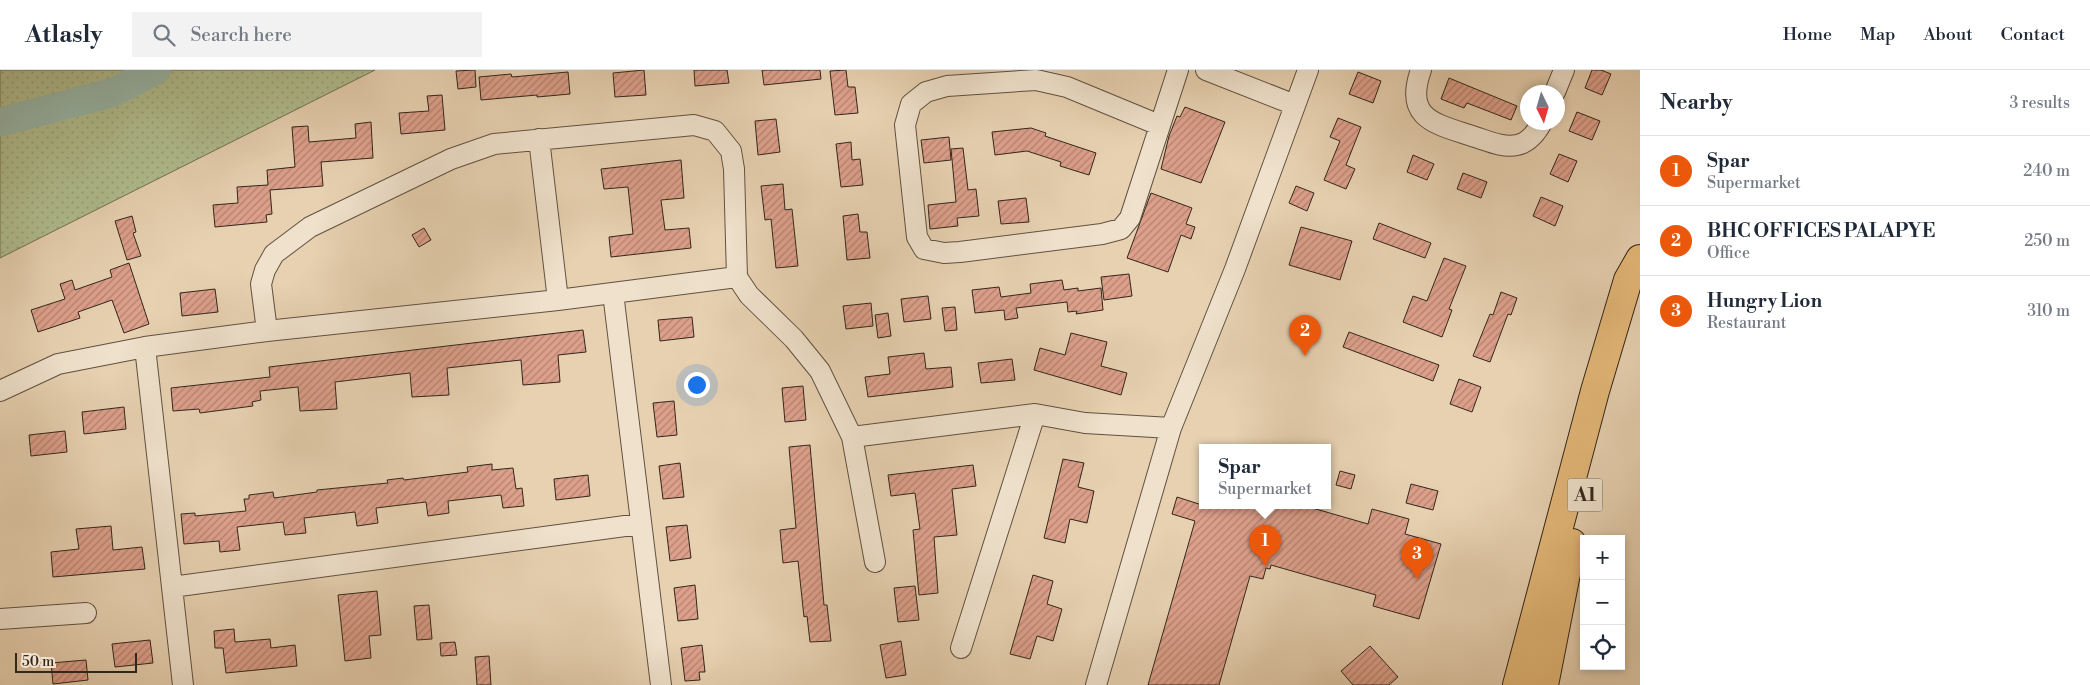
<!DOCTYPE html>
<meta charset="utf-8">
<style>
:root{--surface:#fff;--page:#f2f2f3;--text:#1f2937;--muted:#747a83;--line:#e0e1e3;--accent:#ea580c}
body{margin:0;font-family:"Libre Bodoni",serif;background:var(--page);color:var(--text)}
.controls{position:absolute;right:15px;bottom:15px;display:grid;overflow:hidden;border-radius:0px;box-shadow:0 2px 8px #0003}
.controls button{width:45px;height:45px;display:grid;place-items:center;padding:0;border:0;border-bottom:1px solid var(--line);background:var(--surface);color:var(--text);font:25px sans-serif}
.compass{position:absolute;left:1520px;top:15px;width:45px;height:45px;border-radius:50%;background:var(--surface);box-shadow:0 2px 8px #0003;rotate:175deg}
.scale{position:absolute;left:15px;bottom:12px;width:122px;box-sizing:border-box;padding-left:5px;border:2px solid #33261b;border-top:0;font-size:14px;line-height:18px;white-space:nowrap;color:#33261b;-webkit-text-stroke:4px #efe1cc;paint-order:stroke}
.you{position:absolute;left:696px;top:314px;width:18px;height:18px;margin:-12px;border:4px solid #fff;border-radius:50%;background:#1a73e8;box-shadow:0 0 0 8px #1a73e833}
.badge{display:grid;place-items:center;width:32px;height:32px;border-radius:50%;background:var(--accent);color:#fff;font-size:16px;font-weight:700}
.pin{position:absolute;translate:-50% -41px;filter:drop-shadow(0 1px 2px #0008)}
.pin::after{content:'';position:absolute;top:26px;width:18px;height:15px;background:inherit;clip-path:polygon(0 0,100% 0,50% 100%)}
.popup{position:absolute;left:1199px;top:374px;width:132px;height:65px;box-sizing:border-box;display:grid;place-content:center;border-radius:0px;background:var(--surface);filter:drop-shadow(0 1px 4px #0005);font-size:16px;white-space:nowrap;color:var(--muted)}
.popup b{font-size:19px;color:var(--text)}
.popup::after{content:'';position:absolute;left:50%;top:100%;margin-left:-10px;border:10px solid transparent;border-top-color:var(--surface)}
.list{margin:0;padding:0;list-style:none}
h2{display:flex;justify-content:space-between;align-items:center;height:65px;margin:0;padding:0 20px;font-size:21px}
h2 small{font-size:16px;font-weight:400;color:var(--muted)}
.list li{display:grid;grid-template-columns:32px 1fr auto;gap:15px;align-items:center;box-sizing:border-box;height:70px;padding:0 20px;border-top:1px solid var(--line)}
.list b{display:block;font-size:19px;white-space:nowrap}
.list p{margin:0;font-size:16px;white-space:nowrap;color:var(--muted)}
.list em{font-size:16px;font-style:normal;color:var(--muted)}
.icon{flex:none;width:28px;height:28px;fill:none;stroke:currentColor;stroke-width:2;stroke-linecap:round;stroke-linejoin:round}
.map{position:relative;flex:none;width:1640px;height:615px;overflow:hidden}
header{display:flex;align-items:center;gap:30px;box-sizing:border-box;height:70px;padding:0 25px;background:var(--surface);border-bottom:1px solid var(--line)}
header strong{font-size:24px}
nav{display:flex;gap:28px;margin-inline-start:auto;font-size:18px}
.search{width:350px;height:45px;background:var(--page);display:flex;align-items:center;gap:12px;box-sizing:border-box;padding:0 18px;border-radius:0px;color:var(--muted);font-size:19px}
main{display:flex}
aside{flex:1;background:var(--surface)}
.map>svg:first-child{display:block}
.grass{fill:url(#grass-dots);stroke:#727255}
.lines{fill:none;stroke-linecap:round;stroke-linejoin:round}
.river{stroke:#97b7aa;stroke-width:29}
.building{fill:url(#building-hatch);stroke:#33261b}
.street-casing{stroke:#605140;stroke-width:22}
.highway-casing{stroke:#33261b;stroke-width:30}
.street{stroke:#efe1cc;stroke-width:20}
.highway{stroke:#e4b878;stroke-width:28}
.labels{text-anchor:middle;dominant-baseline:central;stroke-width:5;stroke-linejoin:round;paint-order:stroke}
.shield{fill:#efe1cc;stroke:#6b5e50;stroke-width:1}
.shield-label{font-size:19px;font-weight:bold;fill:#33261b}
</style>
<header>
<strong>Atlasly</strong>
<div class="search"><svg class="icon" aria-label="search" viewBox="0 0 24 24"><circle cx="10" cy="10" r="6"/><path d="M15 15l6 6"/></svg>Search here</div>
<nav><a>Home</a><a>Map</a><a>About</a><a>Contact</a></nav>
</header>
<main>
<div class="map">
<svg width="1640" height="615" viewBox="0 0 1640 615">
<defs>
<pattern id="grass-dots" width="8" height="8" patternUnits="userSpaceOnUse" patternTransform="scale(1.25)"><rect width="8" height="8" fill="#b0bd8f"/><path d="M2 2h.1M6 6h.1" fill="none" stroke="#98a27b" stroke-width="1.8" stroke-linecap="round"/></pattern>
<pattern id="building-hatch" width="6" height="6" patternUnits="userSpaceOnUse" patternTransform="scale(1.25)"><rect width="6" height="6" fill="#dda08b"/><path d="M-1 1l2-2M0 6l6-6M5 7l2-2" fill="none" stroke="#b48271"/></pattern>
</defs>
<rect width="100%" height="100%" fill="#e7d1b1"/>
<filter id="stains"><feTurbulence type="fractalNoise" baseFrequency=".004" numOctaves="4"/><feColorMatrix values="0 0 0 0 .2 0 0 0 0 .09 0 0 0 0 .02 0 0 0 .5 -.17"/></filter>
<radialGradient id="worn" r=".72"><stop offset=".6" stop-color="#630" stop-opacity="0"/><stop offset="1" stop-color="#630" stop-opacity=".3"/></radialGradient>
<!-- grass -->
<path class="grass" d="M 0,0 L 375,0 L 0,188 Z"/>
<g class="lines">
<!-- river -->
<path class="river" d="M 0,52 L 114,22 L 156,0"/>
</g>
<!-- building -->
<path class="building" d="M 475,0 L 476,17 L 458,19 L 456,1 Z
M 644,0 L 646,25 L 615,27 L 613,3 Z
M 694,0 L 727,0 L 729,13 L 695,16 Z
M 762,0 L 820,0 L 821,9 L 764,15 Z
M 846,0 L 848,17 L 855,17 L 858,43 L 835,45 L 830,1 Z
M 1592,0 L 1601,0 L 1611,4 L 1602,25 L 1585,18 Z
M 568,2 L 570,24 L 537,27 L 537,25 L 481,30 L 479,7 L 511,4 L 512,7 Z
M 1358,2 L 1381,11 L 1373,33 L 1349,24 Z
M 1449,8 L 1517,36 L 1511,50 L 1467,33 L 1464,38 L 1441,29 Z
M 442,25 L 445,60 L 401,64 L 399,43 L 429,41 L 427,26 Z
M 1185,37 L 1225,52 L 1201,113 L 1161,99 L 1169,66 L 1177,46 L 1180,47 Z
M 1577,42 L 1600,51 L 1592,70 L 1569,61 Z
M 1338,48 L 1361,57 L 1346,95 L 1355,99 L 1346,119 L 1324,110 L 1340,71 L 1330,67 Z
M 776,49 L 780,82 L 758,85 L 755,51 Z
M 371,52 L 373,88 L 321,92 L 323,116 L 270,120 L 272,144 L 266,145 L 267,152 L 215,157 L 213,135 L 238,133 L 237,117 L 268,115 L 267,100 L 295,97 L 292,57 L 308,56 L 309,72 L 356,68 L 355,54 Z
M 1031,58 L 1046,63 L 1045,66 L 1096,83 L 1089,105 L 1060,96 L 1061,92 L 1027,81 L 995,85 L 992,62 Z
M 949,67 L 951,90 L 924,93 L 921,70 Z
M 851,72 L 852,90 L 860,89 L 863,115 L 841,117 L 836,74 Z
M 963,78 L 968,120 L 976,119 L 979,146 L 957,148 L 958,156 L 930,159 L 928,135 L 956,132 L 951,79 Z
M 1559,84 L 1577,91 L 1568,112 L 1550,104 Z
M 1413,85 L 1434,94 L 1427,110 L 1407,102 Z
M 681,90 L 684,128 L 661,130 L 665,160 L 689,158 L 691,178 L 611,187 L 609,167 L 633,164 L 628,117 L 604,119 L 601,99 Z
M 1463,103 L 1487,112 L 1481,128 L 1457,119 Z
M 783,114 L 785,140 L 792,139 L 798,196 L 776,198 L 771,149 L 765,150 L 761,116 Z
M 1296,116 L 1314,123 L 1307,141 L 1289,133 Z
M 1151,123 L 1192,138 L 1186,154 L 1195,157 L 1191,169 L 1181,165 L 1168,202 L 1127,188 Z
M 1541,127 L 1563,136 L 1555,156 L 1533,146 Z
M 1026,128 L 1029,152 L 1001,154 L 998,131 Z
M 858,144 L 860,162 L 867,162 L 870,188 L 847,190 L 843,146 Z
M 132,146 L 136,162 L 133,163 L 141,186 L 127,190 L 115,151 Z
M 1379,153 L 1431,173 L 1425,188 L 1373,169 Z
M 1301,157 L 1352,171 L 1340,210 L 1289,195 Z
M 424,158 L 431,170 L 419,177 L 412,165 Z
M 1444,188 L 1466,196 L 1449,239 L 1452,240 L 1442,267 L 1403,252 L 1413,226 L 1427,231 Z
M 129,193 L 149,254 L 124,263 L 112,230 L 78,242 L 80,248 L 38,262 L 31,240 L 65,229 L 60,214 L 72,210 L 75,220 L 112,207 L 110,200 Z
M 1129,204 L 1132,226 L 1104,230 L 1101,207 Z
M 1062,210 L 1064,220 L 1078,218 L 1078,221 L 1101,218 L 1103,240 L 1076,244 L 1077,241 L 1068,242 L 1067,232 L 1016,238 L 1018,248 L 1005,250 L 1004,240 L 975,243 L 972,220 L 999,217 L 1001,227 L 1031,223 L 1030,214 Z
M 215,219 L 218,242 L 182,246 L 180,223 Z
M 1501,222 L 1517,228 L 1511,245 L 1508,244 L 1490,292 L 1473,286 L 1490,244 L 1493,245 Z
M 928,226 L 931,249 L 904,252 L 901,229 Z
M 871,233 L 873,256 L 846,259 L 843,236 Z
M 955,237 L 957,260 L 945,261 L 942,238 Z
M 888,243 L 891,266 L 878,268 L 875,245 Z
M 692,247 L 694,267 L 660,271 L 658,250 Z
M 583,260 L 586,282 L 558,285 L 560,312 L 523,315 L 521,290 L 447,298 L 449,325 L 412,327 L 410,303 L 335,312 L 337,339 L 300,341 L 298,317 L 260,321 L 261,330 L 252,332 L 253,336 L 200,343 L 199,339 L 173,341 L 171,318 L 270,307 L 269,297 Z
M 1349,262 L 1439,295 L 1433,311 L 1343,277 Z
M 1071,263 L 1107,272 L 1101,296 L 1127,303 L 1121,325 L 1034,300 L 1040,278 L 1065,285 Z
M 924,283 L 926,299 L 951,297 L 953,317 L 868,327 L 865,307 L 890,304 L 888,287 Z
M 1012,289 L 1015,310 L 981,313 L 978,293 Z
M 1459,309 L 1481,317 L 1472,342 L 1450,334 Z
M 803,316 L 806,350 L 785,352 L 782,318 Z
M 674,331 L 677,365 L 657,367 L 653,333 Z
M 124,337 L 126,359 L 84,364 L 82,342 Z
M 65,361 L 67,382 L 31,386 L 29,365 Z
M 810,375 L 824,535 L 827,535 L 831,571 L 810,572 L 807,546 L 804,547 L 798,491 L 783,493 L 780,460 L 796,458 L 789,377 Z
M 1063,389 L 1084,393 L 1078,417 L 1094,421 L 1087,453 L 1070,449 L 1065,473 L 1044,468 Z
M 680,393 L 684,427 L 663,429 L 659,396 Z
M 492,394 L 492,400 L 513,398 L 516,419 L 522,418 L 524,436 L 503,438 L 501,425 L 448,431 L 449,443 L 428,446 L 426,432 L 376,438 L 378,453 L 357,456 L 355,442 L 304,448 L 306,463 L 285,465 L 283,452 L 237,457 L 240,480 L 220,482 L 219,471 L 184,474 L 181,444 L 195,443 L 195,446 L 246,441 L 244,429 L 249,429 L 249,425 L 273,422 L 274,428 L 317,422 L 317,420 L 388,413 L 387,410 L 403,408 L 404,410 L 468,402 L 467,397 Z
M 973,395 L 976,416 L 952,419 L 957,465 L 934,467 L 938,523 L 919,525 L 913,460 L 920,459 L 915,423 L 891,426 L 888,405 Z
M 1340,401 L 1355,405 L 1351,419 L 1336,415 Z
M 588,405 L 590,426 L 556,430 L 554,409 Z
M 1411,414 L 1438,421 L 1433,440 L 1406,433 Z
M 1177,427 L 1202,435 L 1302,435 L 1368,454 L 1372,439 L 1409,449 L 1405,464 L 1441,474 L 1419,549 L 1373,536 L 1376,525 L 1271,495 L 1270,499 L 1266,498 L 1263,509 L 1250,506 L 1219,615 L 1148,615 L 1195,451 L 1172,444 Z
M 687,455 L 691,488 L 670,491 L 666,457 Z
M 111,456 L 113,480 L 142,477 L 145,499 L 53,507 L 51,482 L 79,479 L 76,459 Z
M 1033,505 L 1053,511 L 1047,534 L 1062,539 L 1053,571 L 1037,566 L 1030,589 L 1010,584 Z
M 695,515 L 698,549 L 678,551 L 674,518 Z
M 915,516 L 919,550 L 898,552 L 894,518 Z
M 377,521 L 381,565 L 369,566 L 371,588 L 345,591 L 338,525 Z
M 429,535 L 432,569 L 417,570 L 414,536 Z
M 234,559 L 235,572 L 270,569 L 271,578 L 295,575 L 297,596 L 226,603 L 223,578 L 215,578 L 214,561 Z
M 150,570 L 153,593 L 115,597 L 112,574 Z
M 901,571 L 906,605 L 886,608 L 880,575 Z
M 455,572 L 457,585 L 441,586 L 440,573 Z
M 702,575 L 705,602 L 699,602 L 700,610 L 685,611 L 681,578 Z
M 1370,576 L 1398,607 L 1389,615 L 1353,615 L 1341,601 Z
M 489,586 L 491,615 L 477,615 L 475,587 Z
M 86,590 L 88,610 L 53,614 L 51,593 Z"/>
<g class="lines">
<defs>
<path id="street" d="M 1206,0 L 1295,35
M 1421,0 C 1403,50 1437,54 1475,67 C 1488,71 1503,78 1517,75 C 1528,73 1537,62 1542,52
M 1555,22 L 1564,0
M 1159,55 L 1067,17 L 1036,10 L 947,16 L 926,22 L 911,34 L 905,55 L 917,167 L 924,179 L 944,183 L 960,182 L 1102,164 L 1121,159 L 1130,148 L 1178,0
M 539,69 L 558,230
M 613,223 L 661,615
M 267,261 L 261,214 L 265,200 L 274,184 L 310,157 L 451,89 L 494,74 L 694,55 L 715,61 L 731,81 L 734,99 L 737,207 L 749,225 L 794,269 L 820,301 L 852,367 L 875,492
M 145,277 L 183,615
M 0,321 L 58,294 L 145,277 L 267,261 L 558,230 L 737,207
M 852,367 L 1035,344 L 1085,353 L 1171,358
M 172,517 L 640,454
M 0,549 L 86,543
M 961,578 L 1035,344
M 1096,615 L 1171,358 L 1235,199 L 1308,0"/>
<path id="highway" d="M 1517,615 L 1595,321 L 1628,210 L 1640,189
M 1544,615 L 1572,473"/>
</defs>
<!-- street casing -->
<use href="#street" class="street-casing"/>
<!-- highway casing -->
<use href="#highway" class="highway-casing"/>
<!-- street -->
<use href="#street" class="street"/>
<!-- highway -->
<use href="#highway" class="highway"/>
</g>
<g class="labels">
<!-- shield labels -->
<rect class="shield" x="1567.5" y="408.5" width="35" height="33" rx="4"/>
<g class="shield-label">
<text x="1585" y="425">A1</text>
</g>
</g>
<rect width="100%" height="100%" filter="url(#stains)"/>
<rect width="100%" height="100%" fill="url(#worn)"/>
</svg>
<div class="controls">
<button>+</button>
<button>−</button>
<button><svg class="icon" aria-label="locate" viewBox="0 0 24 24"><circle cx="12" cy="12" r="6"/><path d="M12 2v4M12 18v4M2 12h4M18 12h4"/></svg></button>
</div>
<svg class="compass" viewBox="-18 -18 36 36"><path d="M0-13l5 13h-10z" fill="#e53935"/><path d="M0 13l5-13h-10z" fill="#747a83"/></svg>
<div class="scale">50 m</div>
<div class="you"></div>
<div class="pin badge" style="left:1265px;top:496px">1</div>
<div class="popup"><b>Spar</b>Supermarket</div>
<div class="pin badge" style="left:1305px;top:286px">2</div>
<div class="pin badge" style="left:1417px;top:509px">3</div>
</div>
<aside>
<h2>Nearby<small>3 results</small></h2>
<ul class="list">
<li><span class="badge">1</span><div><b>Spar</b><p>Supermarket</p></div><em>240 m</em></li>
<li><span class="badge">2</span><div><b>BHC OFFICES PALAPYE</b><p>Office</p></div><em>250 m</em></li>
<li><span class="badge">3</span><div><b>Hungry Lion</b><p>Restaurant</p></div><em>310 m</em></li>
</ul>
</aside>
</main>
